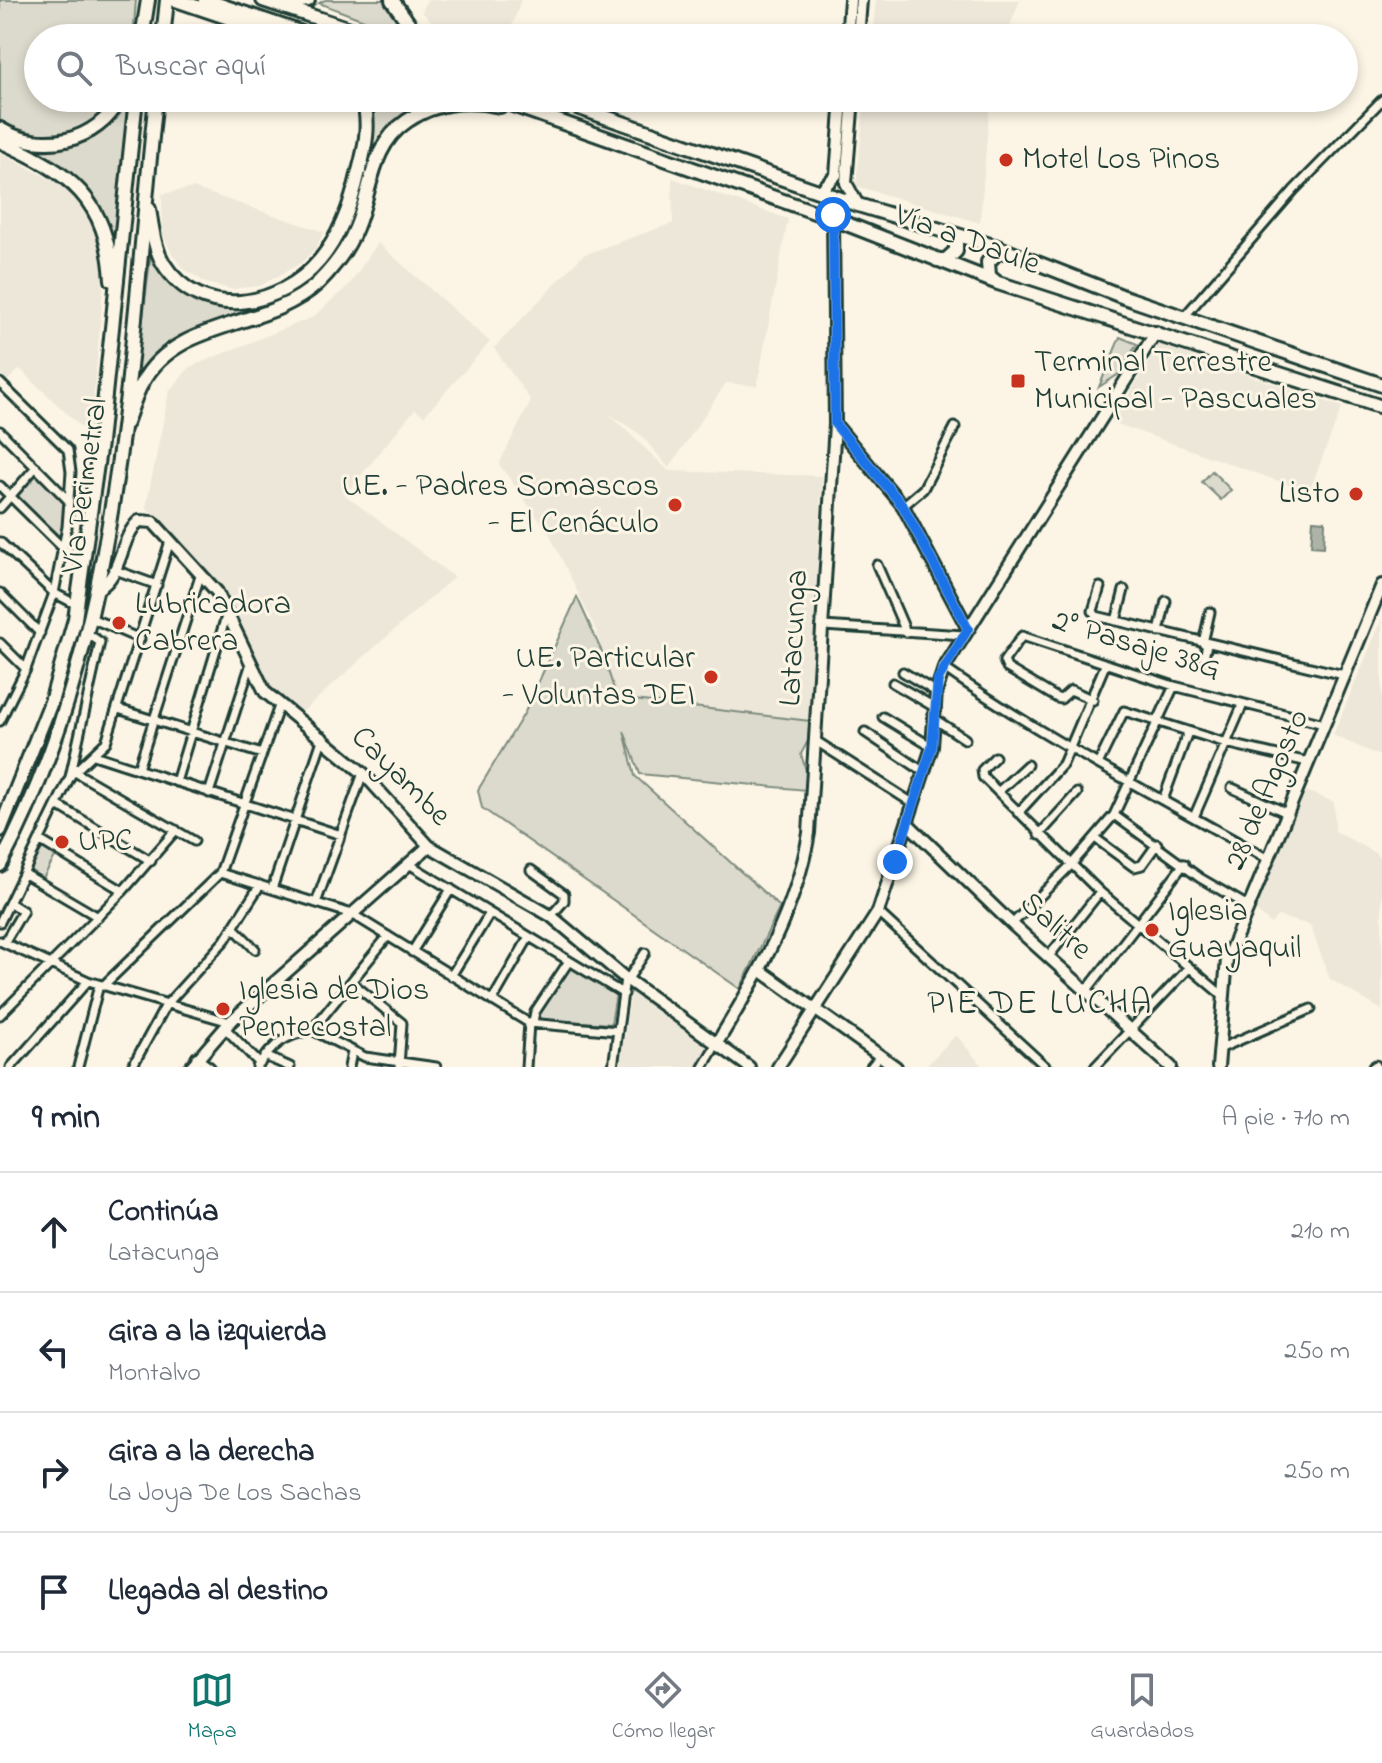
<!DOCTYPE html>
<html lang="es">
<meta charset="utf-8">
<style>
:root{--surface:#fff;--page:#f6f6f7;--text:#1f2937;--muted:#747a83;--line:#e0e1e3;--accent:#0f766e}
body{margin:0;font-family:"Indie Flower",sans-serif;background:var(--page);color:var(--text)}
.stop{position:absolute;width:24px;height:24px;margin:-18px;border:6px solid #1a73e8;border-radius:50%;background:#fff}
.stop.end{background:#1a73e8;border-color:#fff;box-shadow:0 2px 8px #0008}
.list{margin:0;padding:0;list-style:none}
h2{display:flex;justify-content:space-between;align-items:center;height:104px;margin:0;padding:0 32px;font-size:34px}
h2 small{font-size:26px;font-weight:400;color:var(--muted)}
.list li{display:grid;grid-template-columns:52px 1fr auto;gap:24px;align-items:center;box-sizing:border-box;height:120px;padding:0 32px;border-top:2px solid var(--line)}
.list b{display:block;font-size:30px;white-space:nowrap}
.list p{margin:0;font-size:26px;white-space:nowrap;color:var(--muted)}
.list em{font-size:26px;font-style:normal;color:var(--muted)}
.icon{flex:none;width:44px;height:44px;fill:none;stroke:currentColor;stroke-width:2;stroke-linecap:round;stroke-linejoin:round}
.map{position:relative;flex:none;width:1382px;height:1067px;overflow:hidden}
.search{position:absolute;background:var(--surface);box-shadow:0 4px 12px #0003;left:24px;right:24px;top:24px;height:88px;display:flex;align-items:center;gap:20px;box-sizing:border-box;padding:0 28px;border-radius:44px;color:var(--muted);font-size:30px}
.sheet{height:584px;background:var(--surface)}
nav{display:flex;justify-content:space-around;align-items:center;box-sizing:border-box;height:112px;border-top:2px solid var(--line);background:var(--surface);font-size:22px;color:var(--muted)}
nav a{display:grid;justify-items:center;gap:4px}
nav .on{color:var(--accent)}
.map>svg:first-child{display:block}
.built{fill:#ece7d8}
.green{fill:#dcdacc;stroke:#7e8c80;stroke-width:2}
.water{fill:#aeb3a7;stroke:#758479;stroke-width:2}
.lines{fill:none;stroke-linecap:round;stroke-linejoin:round}
.street-casing{stroke:#1f3d34;stroke-width:13}
.secondary-casing{stroke:#1f3d34;stroke-width:16}
.highway-casing{stroke:#1f3d34;stroke-width:18}
.street{stroke:#fcf5e5;stroke-width:7}
.secondary{stroke:#fcf5e5;stroke-width:10}
.highway{stroke:#fcf5e5;stroke-width:12}
.route{stroke:#1a73e8;stroke-width:10}
.poi-dot{fill:#c8321e;stroke:#fcf5e5;stroke-width:3}
.labels{text-anchor:middle;dominant-baseline:central;stroke-width:6;stroke-linejoin:round;paint-order:stroke}
.poi-label{font-size:32px;fill:#1f3d34;stroke:#fcf5e5;text-anchor:start}
.street-label{font-size:32px;fill:#1f3d34;stroke:#fcf5e5}
.neighbourhood-label{font-size:34px;letter-spacing:2px;fill:#1f3d34;stroke:#fcf5e5}
</style>
<div class="map">
<svg width="1382" height="1067" viewBox="0 0 1382 1067">
<rect width="100%" height="100%" fill="#fcf5e5"/>
<filter id="ink" filterUnits="userSpaceOnUse"><feTurbulence type="fractalNoise" baseFrequency=".0125" numOctaves="2"/><feDisplacementMap in="SourceGraphic" scale="16" xChannelSelector="R" yChannelSelector="G"/><feConvolveMatrix kernelMatrix="1 2 1 2 8 2 1 2 1" color-interpolation-filters="sRGB"/></filter>
<g filter="url(#ink)">
<!-- built -->
<path class="built" d="M 427,0 L 521,0 L 508,38 L 450,38 L 422,12 Z
M 876,0 L 1020,0 L 1005,38 L 872,38 Z
M 865,98 L 990,98 L 980,223 L 856,186 Z
M 0,153 L 71,190 L 87,211 L 101,247 L 103,289 L 91,429 L 86,432 L 20,369 L 7,381 L 0,374 Z
M 672,178 L 788,219 L 757,386 L 726,383 L 669,468 L 641,435 L 609,414 L 669,471 L 822,476 L 810,720 L 617,698 L 596,630 L 550,535 L 499,464 L 531,401 L 494,348 L 583,255 L 673,223 Z
M 193,188 L 324,232 L 315,249 L 301,263 L 260,286 L 231,289 L 206,283 L 184,269 L 172,254 L 162,232 L 162,194 Z
M 378,243 L 490,342 L 424,416 L 415,409 L 345,495 L 454,577 L 302,712 L 273,692 L 218,586 L 146,507 L 169,392 L 190,367 L 313,317 L 349,285 Z
M 1159,345 L 1342,407 L 1309,492 L 1112,422 Z
M 1382,619 L 1382,757 L 1333,735 Z
M 1306,791 L 1334,802 L 1335,831 L 1377,854 L 1382,862 L 1382,1010 L 1330,979 L 1310,925 L 1277,916 L 1271,924 L 1253,908 Z
M 631,992 L 708,1047 L 696,1067 L 620,1067 Z
M 956,1035 L 983,1067 L 925,1067 Z"/>
<!-- green -->
<path class="green" d="M 0,0 L 136,0 L 133,38 L 38,38 L 38,98 L 114,98 C 87,136 39,147 0,120 Z
M 325,0 L 388,0 L 406,36 L 319,3 Z
M 122,98 L 130,98 L 114,243 C 96,191 78,174 30,149 L 79,140 Z
M 369,98 L 459,98 L 412,113 L 373,151 Z
M 151,253 C 171,293 207,310 250,309 L 205,325 L 161,352 L 135,382 Z
M 1120,337 L 1137,344 L 1119,374 L 1099,387 Z
M 35,471 L 65,499 L 62,539 L 14,495 Z
M 1212,471 L 1231,490 L 1221,500 L 1202,482 Z
M 577,597 L 602,652 L 617,698 L 810,721 L 809,739 L 801,754 L 807,774 L 806,790 L 640,774 L 624,731 L 635,776 L 780,907 L 740,989 L 482,808 L 478,790 L 525,712 Z
M 44,845 L 57,853 L 42,880 L 29,872 Z
M 570,964 L 616,993 L 611,1024 L 537,1019 Z"/>
<!-- water -->
<path class="water" d="M 1313,520 L 1325,521 L 1324,547 L 1311,546 Z"/>
<g class="lines">
<defs>
<path id="street" d="M 1184,317 L 1294,190 L 1382,100
M 0,383 L 68,450 L 71,472 L 67,527 L 54,593 L 26,669 L 0,721
M 0,431 L 67,499
M 0,486 L 64,549 L 85,559
M 903,506 L 923,489 L 955,427
M 0,508 L 36,467
M 0,542 L 54,593 L 77,605
M 877,565 L 906,632
M 115,570 L 157,585
M 1100,587 L 1093,611 L 1096,616 L 1344,675
M 0,593 L 40,633
M 91,618 L 140,639
M 1116,621 L 1124,590
M 823,626 L 964,635
M 1159,632 L 1166,601
M 0,643 L 26,669
M 1203,643 L 1210,612
M 1203,663 L 1207,644
M 944,668 C 1046,740 1159,797 1268,859
M 903,672 L 936,692
M 893,683 L 936,708
M 1093,700 L 1071,690 L 1061,699 L 1057,698 L 1007,668 L 1004,661 L 1022,636 L 1174,686 L 1324,724
M 118,709 L 262,754
M 883,717 L 932,747
M 936,720 L 965,739
M 865,732 L 924,772
M 816,741 L 914,804
M 94,755 L 341,835
M 995,757 L 982,770 L 983,777 L 1100,892 L 1222,995
M 1099,762 L 1124,711 L 1226,743 L 1308,762
M 138,769 L 201,573
M 75,772 L 194,841
M 71,775 L 106,742 L 170,541
M 176,782 L 227,613
M 1232,788 L 1287,813
M 998,792 L 1027,765
M 209,793 L 251,663
M 1163,800 L 1188,732
M 59,806 L 151,861
M 1018,813 L 1063,764 L 1105,665
M 1114,815 L 1200,878 L 1248,906
M 1194,817 L 1243,704
M 1039,835 L 1077,793
M 1095,838 L 1134,867 L 1142,865 L 1157,844
M 41,841 L 123,891
M 409,864 L 624,994
M 531,870 L 564,894 L 564,901 L 551,916
M 220,873 L 352,914 L 529,1023 L 618,1031
M 25,874 L 98,917
M 272,889 L 323,737
M 316,903 L 363,773
M 878,912 L 1046,1067
M 0,922 L 70,777 L 100,642 L 88,634
M 1012,924 L 1071,865 L 1114,815 L 1174,686
M 234,928 L 255,949
M 0,941 L 88,981 L 230,1022
M 4,943 L 23,911 L 10,903
M 412,952 L 451,889
M 1049,956 L 1100,892
M 451,976 L 490,913
M 628,979 L 645,953
M 351,982 L 402,1023 L 399,1066
M 103,986 L 220,873 L 279,706
M 1087,990 L 1184,864
M 492,1001 L 529,937
M 0,1015 L 123,891 L 176,830
M 533,1022 L 535,1012 L 569,961
M 225,1028 L 260,1064
M 312,1030 L 365,1057 L 436,1067
M 1219,1049 L 1311,1009
M 265,1056 L 290,1067
M 196,1057 L 210,1067
M 11,1067 L 88,981
M 78,1067 L 99,985
M 132,1067 L 166,1005 L 225,940 L 260,885
M 257,1067 C 274,1044 284,1035 312,1030 L 388,936
M 349,1067 L 352,1052
M 526,1067 L 529,1023
M 613,1067 L 625,978
M 703,1067 L 717,1043
M 871,1067 L 880,1056
M 1095,1067 L 1188,969
M 1373,1067 L 1376,1065"/>
<path id="secondary" d="M 847,38 L 850,0
M 858,38 L 861,0
M 853,98 L 846,183 L 858,205
M 835,424 L 903,506 L 968,629
M 98,589 C 123,575 119,539 139,521 L 153,522 L 217,592 L 265,692 L 363,773 L 429,846 L 551,916 L 625,978 L 749,1067
M 907,823 L 1012,924 L 1171,1067
M 760,970 L 896,1067
M 717,1043 C 758,976 796,911 809,833 L 835,424 L 833,215 L 830,203 L 820,191 L 836,175 L 842,98
M 191,1067 L 230,1022 L 429,846
M 778,1067 L 878,912 L 932,747 L 936,692 L 944,668 L 1156,332
M 1218,1067 L 1227,959 L 1382,585"/>
<path id="highway" d="M 176,0 L 288,38
M 205,0 L 317,38
M 263,0 L 377,38
M 392,0 L 419,38
M 293,2 L 308,0
M 142,38 L 148,0
M 163,38 L 167,0
M 493,98 L 834,219 L 998,283 L 1382,407
M 551,98 L 858,205 L 994,246 L 1124,297 L 1382,385
M 0,129 C 41,154 98,143 120,98
M 0,141 C 70,173 107,198 112,280
M 149,209 C 152,227 154,247 163,263 C 200,322 279,309 320,260 C 341,235 352,202 359,171 C 366,146 370,123 363,98
M 937,260 L 946,260 L 956,251 L 956,241 L 950,232
M 996,282 L 989,276 L 988,262 L 998,252 L 1006,252
M 126,423 C 131,410 135,395 142,383 C 178,317 267,331 318,283 C 333,268 348,248 356,228 C 372,190 370,146 407,121 C 436,101 467,99 500,106
M 0,830 L 51,702 L 75,619 L 100,443 L 136,98
M 0,865 C 125,631 128,356 156,98"/>
</defs>
<!-- street casing -->
<use href="#street" class="street-casing"/>
<!-- secondary casing -->
<use href="#secondary" class="secondary-casing"/>
<!-- highway casing -->
<use href="#highway" class="highway-casing"/>
<!-- street -->
<use href="#street" class="street"/>
<!-- secondary -->
<use href="#secondary" class="secondary"/>
<!-- highway -->
<use href="#highway" class="highway"/>
</g>
</g>
<g class="lines" filter="url(#ink)">
<!-- route -->
<path class="route" d="M 833,215 L 835,424 L 903,506 L 968,629 L 938,679 L 932,747 L 895,862"/>
</g>
<!-- markers -->
<g class="poi-dot">
<circle cx="1006" cy="160" r="8"/>
<rect x="1010" y="373" width="16" height="16" rx="4"/>
<circle cx="1356" cy="494" r="8"/>
<circle cx="675" cy="505" r="8"/>
<circle cx="119" cy="623" r="8"/>
<circle cx="711" cy="677" r="8"/>
<circle cx="62" cy="842" r="8"/>
<circle cx="1152" cy="930" r="8"/>
<circle cx="223" cy="1009" r="8"/>
</g>
<g class="labels">
<!-- poi labels -->
<g class="poi-label">
<text x="1022" y="160">Motel Los Pinos</text>
<text x="1034" y="363">Terminal Terrestre<tspan x="1034" dy="37">Municipal - Pascuales</tspan></text>
<text x="659" y="487" text-anchor="end">UE. - Padres Somascos<tspan x="659" dy="37">- El Cenáculo</tspan></text>
<text x="1340" y="494" text-anchor="end">Listo</text>
<text x="135" y="605">Lubricadora<tspan x="135" dy="37">Cabrera</tspan></text>
<text x="695" y="659" text-anchor="end">UE. Particular<tspan x="695" dy="37">- Voluntas DEI</tspan></text>
<text x="78" y="842">UPC</text>
<text x="1168" y="912">Iglesia<tspan x="1168" dy="37">Guayaquil</tspan></text>
<text x="239" y="991">Iglesia de Dios<tspan x="239" dy="37">Pentecostal</tspan></text>
</g>
<!-- street labels -->
<g class="street-label">
<text transform="translate(967 241) rotate(20)">Vía a Daule</text>
<text transform="translate(86 486) rotate(-82)">Vía Perimetral</text>
<text transform="translate(795 638) rotate(-87)">Latacunga</text>
<text transform="translate(1136 646) rotate(17)">2° Pasaje 38G</text>
<text transform="translate(400 777) rotate(45)">Cayambe</text>
<text transform="translate(1268 790) rotate(-67)">28 de Agosto</text>
<text transform="translate(1055 927) rotate(42)">Salitre</text>
</g>
<!-- neighbourhood labels -->
<g class="neighbourhood-label">
<text x="1040" y="1005">PIE DE LUCHA</text>
</g>
</g>
</svg>
<div class="stop" style="left:833px;top:215px"></div>
<div class="stop end" style="left:895px;top:862px"></div>
<div class="search"><svg class="icon" aria-label="search" viewBox="0 0 24 24"><circle cx="10" cy="10" r="6"/><path d="M15 15l6 6"/></svg>Buscar aquí</div>
</div>
<section class="sheet">
<h2>9 min<small>A pie · 710 m</small></h2>
<ul class="list">
<li><svg class="icon" aria-label="ahead" viewBox="0 0 24 24"><path d="M12 20V5M6 11l6-6 6 6"/></svg><div><b>Continúa</b><p>Latacunga</p></div><em>210 m</em></li>
<li><svg class="icon" aria-label="left" viewBox="0 0 24 24"><path d="M17 20v-9H6M10 6l-5 5 5 5"/></svg><div><b>Gira a la izquierda</b><p>Montalvo</p></div><em>250 m</em></li>
<li><svg class="icon" aria-label="right" viewBox="0 0 24 24"><path d="M7 20v-9h11M14 6l5 5-5 5"/></svg><div><b>Gira a la derecha</b><p>La Joya De Los Sachas</p></div><em>250 m</em></li>
<li><svg class="icon" aria-label="arrive" viewBox="0 0 24 24"><path d="M6 21V4h12l-3 4 3 4H6"/></svg><div><b>Llegada al destino</b></div></li>
</ul>
</section>
<nav>
<a class="on"><svg class="icon" aria-label="map" viewBox="0 0 24 24"><path d="M3 6l6-2 6 2 6-2v14l-6 2-6-2-6 2zM9 4v14M15 6v14"/></svg>Mapa</a>
<a><svg class="icon" aria-label="directions" viewBox="0 0 24 24"><path d="M12 3l9 9-9 9-9-9zM9 14v-3h6M13 9l2 2-2 2"/></svg>Cómo llegar</a>
<a><svg class="icon" aria-label="saved" viewBox="0 0 24 24"><path d="M7 4h10v16l-5-4-5 4z"/></svg>Guardados</a>
</nav>
